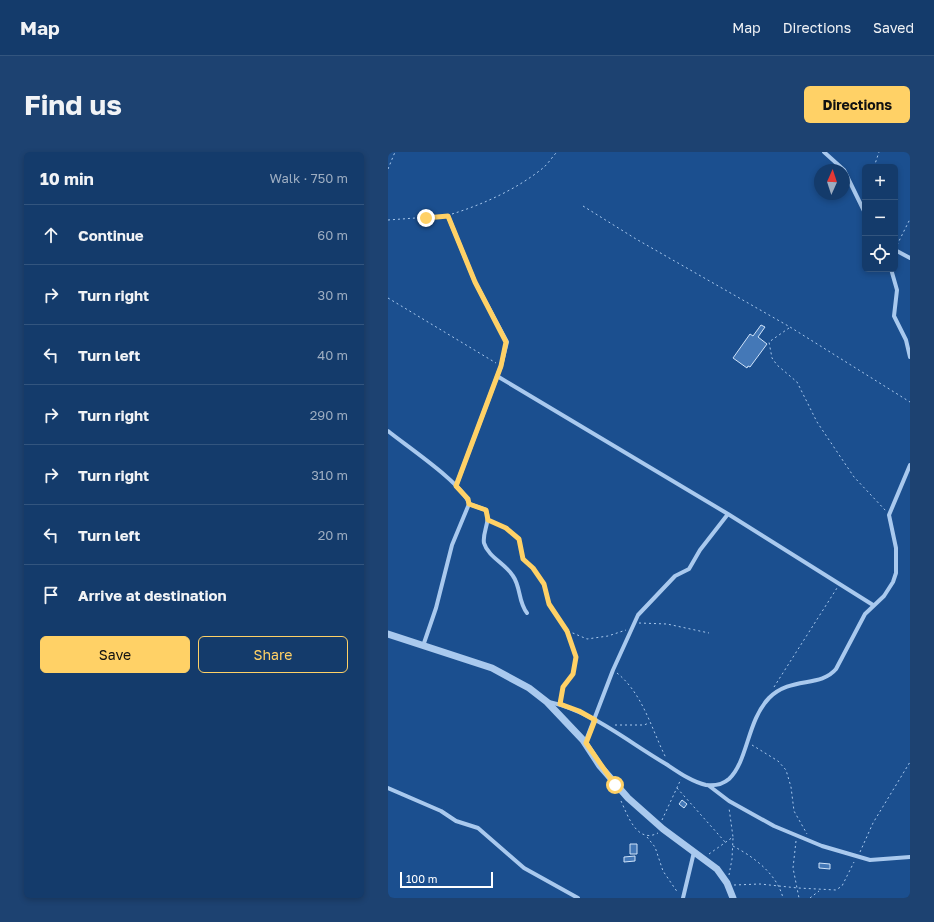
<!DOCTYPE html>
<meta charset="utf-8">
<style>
:root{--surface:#143b6b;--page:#1d4271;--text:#f1f3f6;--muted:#9dadc1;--line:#33557e;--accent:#ffd166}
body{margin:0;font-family:"Golos Text",sans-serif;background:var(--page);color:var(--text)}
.controls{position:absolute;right:12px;top:12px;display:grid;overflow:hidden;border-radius:6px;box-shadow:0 2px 6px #0003}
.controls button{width:36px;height:36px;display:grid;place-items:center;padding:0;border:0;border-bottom:1px solid var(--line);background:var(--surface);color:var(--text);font:20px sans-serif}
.compass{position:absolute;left:426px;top:12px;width:36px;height:36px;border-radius:50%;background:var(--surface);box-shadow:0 2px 6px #0003;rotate:3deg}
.scale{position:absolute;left:12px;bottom:10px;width:93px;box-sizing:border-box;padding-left:4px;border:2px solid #fff;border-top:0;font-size:11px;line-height:14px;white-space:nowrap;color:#fff;-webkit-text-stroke:3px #1b4f8f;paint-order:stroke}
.stop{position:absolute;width:12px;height:12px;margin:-9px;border:3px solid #ffd166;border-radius:50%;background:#fff}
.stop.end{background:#ffd166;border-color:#fff;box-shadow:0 1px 4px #0008}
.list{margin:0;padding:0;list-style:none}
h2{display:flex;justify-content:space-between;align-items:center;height:52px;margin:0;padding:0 16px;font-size:17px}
h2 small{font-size:13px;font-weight:400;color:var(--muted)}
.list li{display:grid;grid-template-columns:26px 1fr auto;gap:12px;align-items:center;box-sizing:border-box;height:60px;padding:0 16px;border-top:1px solid var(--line)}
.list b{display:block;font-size:15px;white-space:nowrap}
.list em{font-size:13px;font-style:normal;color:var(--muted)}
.actions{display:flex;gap:8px;padding:12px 16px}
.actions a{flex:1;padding:9px 0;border:1px solid var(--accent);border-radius:6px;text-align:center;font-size:14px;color:var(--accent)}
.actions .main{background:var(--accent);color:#111}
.icon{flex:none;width:22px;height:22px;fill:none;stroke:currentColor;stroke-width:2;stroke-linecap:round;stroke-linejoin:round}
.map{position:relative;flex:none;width:522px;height:746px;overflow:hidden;border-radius:6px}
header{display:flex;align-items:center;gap:24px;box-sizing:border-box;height:56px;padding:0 20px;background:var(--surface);border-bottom:1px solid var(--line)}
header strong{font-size:19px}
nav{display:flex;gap:22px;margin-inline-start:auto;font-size:14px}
.intro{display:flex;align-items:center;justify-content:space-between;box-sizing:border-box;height:96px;padding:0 24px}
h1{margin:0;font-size:28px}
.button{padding:10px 18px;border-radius:6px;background:var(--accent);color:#111;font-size:14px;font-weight:700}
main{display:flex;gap:24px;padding:0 24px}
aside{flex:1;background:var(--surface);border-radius:6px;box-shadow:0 2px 6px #0003}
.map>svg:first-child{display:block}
.building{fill:#4478b7;stroke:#cfe3fa}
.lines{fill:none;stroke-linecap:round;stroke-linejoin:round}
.path{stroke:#a9c9ee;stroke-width:1;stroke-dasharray:2 3;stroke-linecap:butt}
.minor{stroke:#a9c9ee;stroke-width:4}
.tertiary{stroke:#a9c9ee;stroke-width:7}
.route{stroke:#ffd166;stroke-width:5}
</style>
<header>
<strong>Map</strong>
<nav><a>Map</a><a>Directions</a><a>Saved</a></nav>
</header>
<div class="intro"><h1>Find us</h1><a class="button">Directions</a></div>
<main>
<aside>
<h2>10 min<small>Walk · 750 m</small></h2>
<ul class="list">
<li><svg class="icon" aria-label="ahead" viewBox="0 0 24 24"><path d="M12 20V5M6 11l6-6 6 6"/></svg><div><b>Continue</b></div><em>60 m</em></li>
<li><svg class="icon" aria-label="right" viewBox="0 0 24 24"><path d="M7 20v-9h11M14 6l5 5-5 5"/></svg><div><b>Turn right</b></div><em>30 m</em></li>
<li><svg class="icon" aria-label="left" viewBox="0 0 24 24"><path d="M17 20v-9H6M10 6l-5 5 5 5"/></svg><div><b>Turn left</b></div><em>40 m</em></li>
<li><svg class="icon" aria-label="right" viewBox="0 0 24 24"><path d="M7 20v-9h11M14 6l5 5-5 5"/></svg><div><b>Turn right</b></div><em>290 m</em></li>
<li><svg class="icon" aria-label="right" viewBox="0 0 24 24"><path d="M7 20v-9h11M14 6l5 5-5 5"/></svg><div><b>Turn right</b></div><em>310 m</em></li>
<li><svg class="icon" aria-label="left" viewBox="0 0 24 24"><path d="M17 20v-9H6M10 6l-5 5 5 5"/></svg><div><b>Turn left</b></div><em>20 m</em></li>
<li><svg class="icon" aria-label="arrive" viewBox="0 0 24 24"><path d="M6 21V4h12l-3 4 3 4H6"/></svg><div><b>Arrive at destination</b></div></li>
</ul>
<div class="actions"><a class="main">Save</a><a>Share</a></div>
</aside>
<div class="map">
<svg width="522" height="746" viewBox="0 0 522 746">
<rect width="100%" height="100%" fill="#1b4f8f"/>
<!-- building -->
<path class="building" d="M 373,173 L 377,175 L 370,185 L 379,192 L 362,215 L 360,214 L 359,216 L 345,206 L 362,182 L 365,184 Z
M 294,648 L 299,652 L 296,656 L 291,652 Z
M 242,692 L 249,692 L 249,702 L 242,702 Z
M 247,704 L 247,709 L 236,710 L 236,705 Z
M 431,711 L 442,712 L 442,717 L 431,716 Z"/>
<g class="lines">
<!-- path -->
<path class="path" d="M 486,15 L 491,0
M 0,17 L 7,0
M 195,54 L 248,87 L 402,175 L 522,250
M 64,62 C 96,52 129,37 155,16 C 160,12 164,5 169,0
M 0,68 L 55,64
M 509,93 L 522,67
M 0,146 L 108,211
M 401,176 L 381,190 L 384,206 L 389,213 L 409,230 L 429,270 L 466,325 L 498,359
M 104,370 L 118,376 L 131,387 L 135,407 L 145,416 L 156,432 L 161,452 L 179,479 L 187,505 L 185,522 L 175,535 L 172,548
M 251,471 L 279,472 L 321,481
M 180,479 L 199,487 L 220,484 L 238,478
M 229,521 C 255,542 263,576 278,606
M 386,535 L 449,436
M 227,573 L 256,573 L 261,571
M 364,593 L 390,609 L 398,618 L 403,635 L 406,659 L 419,682
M 289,636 L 338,691
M 233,649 C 240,664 249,692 270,681
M 274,668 L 293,627
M 259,685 L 267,695 L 275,719 L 290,741
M 408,689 L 405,716 L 411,746
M 345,694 C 366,705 389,722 395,746
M 472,700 L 485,671 L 522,610
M 321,702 L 345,685 L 341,656
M 341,723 L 344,707 L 345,686
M 346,733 L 372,732 L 410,736 L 448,738 L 454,734 L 466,710
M 422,746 L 431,739"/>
<!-- minor -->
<path class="minor" d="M 436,0 L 456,18 L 477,61
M 60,64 L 87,130 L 119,190 L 113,214 L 68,334
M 507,98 L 522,106
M 503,117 L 509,138 L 506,164 L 518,188 L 522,205
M 109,224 L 340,362 L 485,453
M 0,279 C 17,293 77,333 81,352 L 64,393 L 48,456 L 35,494
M 81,352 L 98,358 C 103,370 94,380 96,391 C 100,405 118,412 125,424 C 133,435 130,450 139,461
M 161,550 C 204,559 240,590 278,612 C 290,620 304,630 318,633 C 326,634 335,632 341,627 C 360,609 359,569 381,546 C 403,524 432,536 448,517 L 477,462 L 496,444 L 505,430 L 508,421 L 508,396 L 501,363 L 522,313
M 197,591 L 225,518 L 250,463 L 287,424 L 301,417 L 312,398 L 340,362
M 320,633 L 341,649 L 386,674 L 434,694 L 482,708 L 522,705
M 0,636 L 53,659 L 68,669 L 90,676 L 136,716 L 190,746
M 295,746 L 306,700"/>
<!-- tertiary -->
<path class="tertiary" d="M 0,482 L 104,516 L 141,536 L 159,550 L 195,588 L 212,614 L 240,646 L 275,677 L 329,717 L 339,731 L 345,746"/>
</g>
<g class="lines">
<!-- route -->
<path class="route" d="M 38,66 L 60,64 L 87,130 L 118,190 L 113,214 L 68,334 L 80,347 L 81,352 L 98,358 L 100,368 L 118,376 L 131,387 L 135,407 L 145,416 L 156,432 L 161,452 L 179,479 L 188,505 L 185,522 L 175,535 L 172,552 L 191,559 L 207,568 L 198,591 L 227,633"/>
</g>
</svg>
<div class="controls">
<button>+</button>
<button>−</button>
<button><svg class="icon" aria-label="locate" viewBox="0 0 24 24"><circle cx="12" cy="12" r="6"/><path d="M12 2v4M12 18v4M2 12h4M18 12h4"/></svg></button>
</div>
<svg class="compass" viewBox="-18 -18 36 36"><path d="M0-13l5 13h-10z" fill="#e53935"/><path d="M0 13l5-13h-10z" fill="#9dadc1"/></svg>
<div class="scale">100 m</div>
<div class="stop" style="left:227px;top:633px"></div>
<div class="stop end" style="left:38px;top:66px"></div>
</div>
</main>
